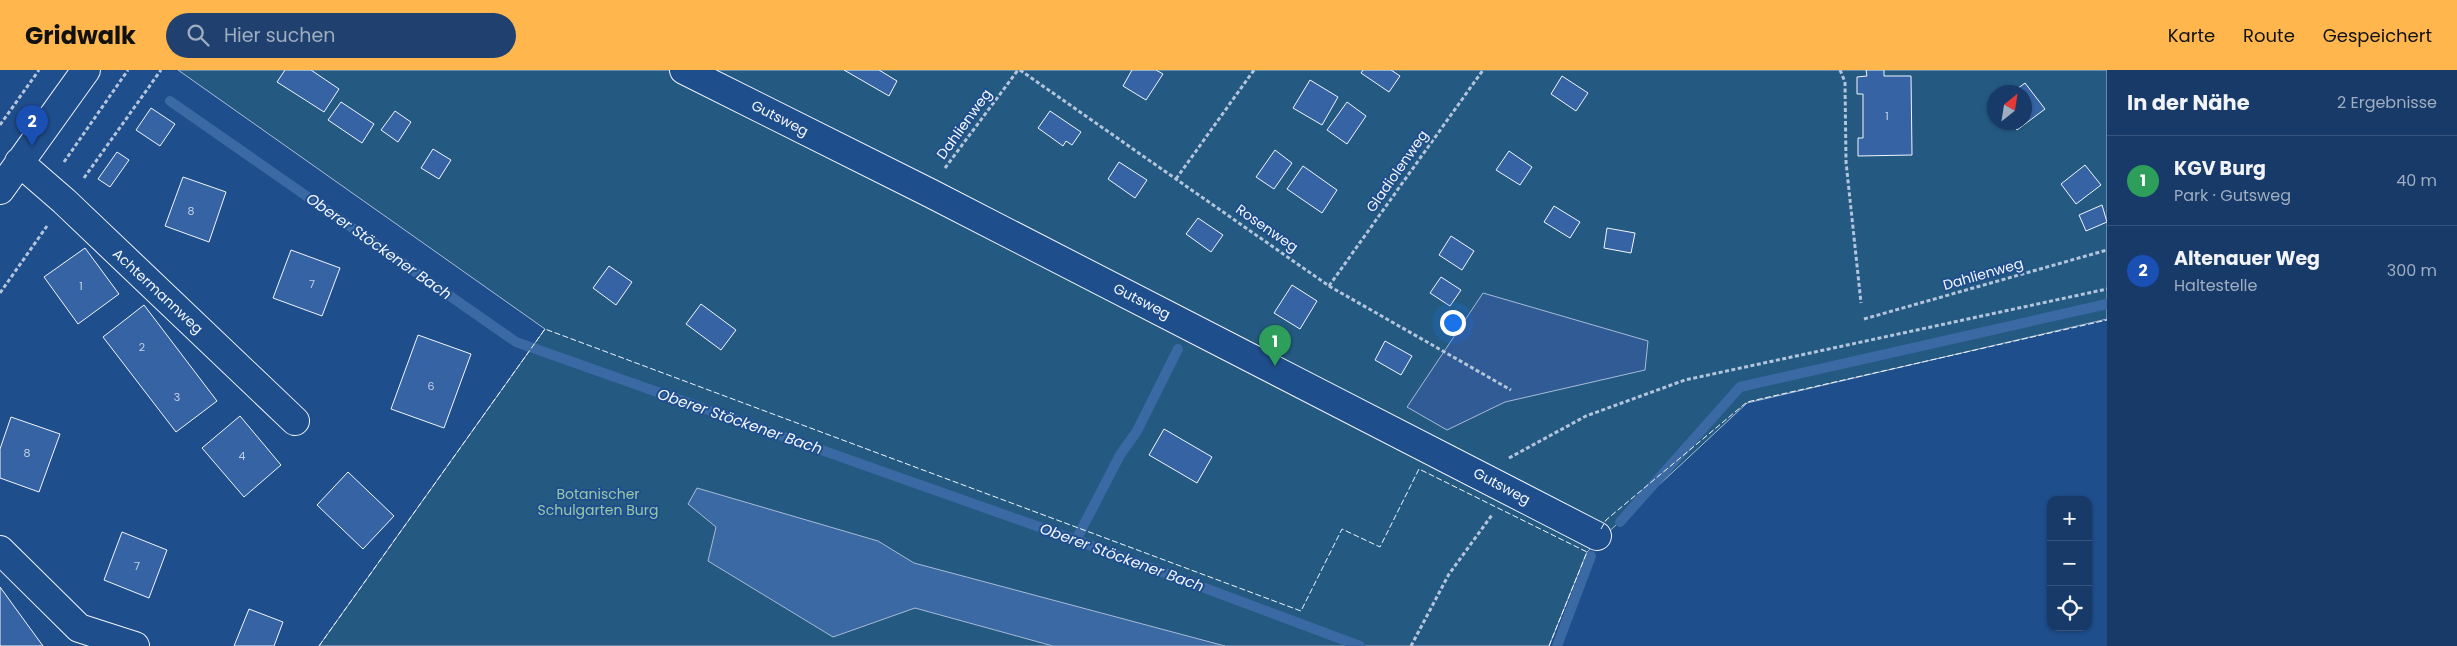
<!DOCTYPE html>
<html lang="de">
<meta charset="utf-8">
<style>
:root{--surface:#173a69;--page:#20416f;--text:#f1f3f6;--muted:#9eadc0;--line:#36547d;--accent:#ffb74d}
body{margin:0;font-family:Poppins,sans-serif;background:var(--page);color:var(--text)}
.controls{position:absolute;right:15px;bottom:15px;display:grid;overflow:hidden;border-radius:10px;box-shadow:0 1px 4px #0004}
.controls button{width:45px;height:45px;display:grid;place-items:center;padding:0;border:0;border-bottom:1px solid var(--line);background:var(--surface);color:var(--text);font:25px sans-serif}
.compass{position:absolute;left:1987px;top:15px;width:45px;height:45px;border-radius:50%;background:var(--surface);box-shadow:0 1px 4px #0004;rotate:30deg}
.you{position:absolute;left:1452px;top:252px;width:18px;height:18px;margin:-12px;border:4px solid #fff;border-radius:50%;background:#1a73e8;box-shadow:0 0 0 8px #1a73e833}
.badge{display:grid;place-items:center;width:32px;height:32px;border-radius:50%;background:var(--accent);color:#fff;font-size:16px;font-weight:700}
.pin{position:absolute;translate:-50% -41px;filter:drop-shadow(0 1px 2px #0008)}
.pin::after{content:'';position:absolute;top:26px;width:18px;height:15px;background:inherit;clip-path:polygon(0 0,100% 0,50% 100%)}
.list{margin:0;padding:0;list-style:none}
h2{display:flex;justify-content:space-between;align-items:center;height:65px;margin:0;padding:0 20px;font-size:21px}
h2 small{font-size:16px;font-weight:400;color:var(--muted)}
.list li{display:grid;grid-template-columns:32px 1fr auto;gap:15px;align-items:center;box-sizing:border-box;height:90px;padding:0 20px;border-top:1px solid var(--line)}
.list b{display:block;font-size:19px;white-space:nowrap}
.list p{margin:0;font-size:16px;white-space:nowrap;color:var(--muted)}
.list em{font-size:16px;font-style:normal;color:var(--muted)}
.icon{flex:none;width:28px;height:28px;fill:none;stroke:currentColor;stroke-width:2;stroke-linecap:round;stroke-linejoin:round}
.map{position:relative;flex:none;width:2107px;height:576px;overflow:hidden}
header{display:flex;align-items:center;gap:30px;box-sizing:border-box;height:70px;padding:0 25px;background:var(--accent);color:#111}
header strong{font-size:24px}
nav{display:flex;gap:28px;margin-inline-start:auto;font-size:18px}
.search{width:350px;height:45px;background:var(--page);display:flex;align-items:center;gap:12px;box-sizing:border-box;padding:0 18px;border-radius:28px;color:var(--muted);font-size:19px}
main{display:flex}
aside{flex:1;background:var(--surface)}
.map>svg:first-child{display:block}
.green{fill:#245a82;stroke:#a8bbd7;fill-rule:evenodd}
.parking{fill:#305b95;stroke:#a8bbd7}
.water{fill:#3b69a3;stroke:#a8bbd7}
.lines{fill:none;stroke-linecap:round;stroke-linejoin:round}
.stream{stroke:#3b69a3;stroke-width:10}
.building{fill:#3563a3;stroke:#f2f6ff}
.minor-casing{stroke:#f2f6ff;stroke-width:30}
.path{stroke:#b3c4dc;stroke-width:3;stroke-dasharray:4 2.5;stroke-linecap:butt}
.minor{stroke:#1f4e8c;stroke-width:28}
.fence{stroke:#f2f6ff;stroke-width:1;stroke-dasharray:6 2.5;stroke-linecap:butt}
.labels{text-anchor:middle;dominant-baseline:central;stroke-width:4;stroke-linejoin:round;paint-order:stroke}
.number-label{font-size:11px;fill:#c3d1e8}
.street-label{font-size:14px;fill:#f2f6ff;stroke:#1f4e8c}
.park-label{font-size:14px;fill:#97c8a6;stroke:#1f4e8c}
.water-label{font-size:15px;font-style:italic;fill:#f2f6ff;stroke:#1f4e8c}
</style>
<header>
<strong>Gridwalk</strong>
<div class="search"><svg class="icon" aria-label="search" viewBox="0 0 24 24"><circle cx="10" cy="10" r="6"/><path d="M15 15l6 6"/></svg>Hier suchen</div>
<nav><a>Karte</a><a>Route</a><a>Gespeichert</a></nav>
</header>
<main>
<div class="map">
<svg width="2107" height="576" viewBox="0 0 2107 576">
<rect width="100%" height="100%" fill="#1f4e8c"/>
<!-- green -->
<path class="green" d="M 178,0 L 2107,0 L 2107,249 L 1747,333 L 1587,482 L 1549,576 L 319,576 L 545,259 ZM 1994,22 L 2024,22 L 2024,52 L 1994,52 Z"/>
<!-- parking -->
<path class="parking" d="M 1483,223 L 1648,271 L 1645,300 L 1505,332 L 1447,360 L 1407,337 Z"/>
<!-- water -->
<path class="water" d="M 697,418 L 878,471 L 914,493 L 1225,576 L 1053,576 L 915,538 L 833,567 L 708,491 L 716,457 L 688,434 Z"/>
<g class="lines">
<!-- stream -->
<path class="stream" d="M 170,31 L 516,272 L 1076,470 L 1360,576
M 1620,452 L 1740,317 L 2107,234
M 1076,470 L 1120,385 L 1137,361 L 1178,279
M 1557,576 L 1591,486"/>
</g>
<!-- building -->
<path class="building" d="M 285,0 L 311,0 L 339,19 L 324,42 L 277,12 Z
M 844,0 L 879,0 L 897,11 L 889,26 Z
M 1132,0 L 1156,0 L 1163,4 L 1146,30 L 1123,16 Z
M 1363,0 L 1391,0 L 1400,6 L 1389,22 L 1361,3 Z
M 1866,0 L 1884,0 L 1884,6 L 1911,6 L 1912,85 L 1858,86 L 1858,68 L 1863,68 L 1863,24 L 1857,24 L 1857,7 L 1867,6 Z
M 1562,6 L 1588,23 L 1576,41 L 1551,24 Z
M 1310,10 L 1338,27 L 1322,55 L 1293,38 Z
M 2025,13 L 2045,39 L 2017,60 L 2012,52 L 2024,52 L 2024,22 L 2013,22 Z
M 341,32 L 374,54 L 362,73 L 328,50 Z
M 1347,32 L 1366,46 L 1347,74 L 1327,60 Z
M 151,38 L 175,54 L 160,76 L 136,60 Z
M 395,41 L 411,52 L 398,72 L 381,60 Z
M 1050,41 L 1081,62 L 1072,75 L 1066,71 L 1063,76 L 1038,58 Z
M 433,79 L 451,90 L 439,109 L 421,98 Z
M 1275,80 L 1292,93 L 1274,119 L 1256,107 Z
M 1509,81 L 1532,97 L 1520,115 L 1496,100 Z
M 117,82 L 129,90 L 110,117 L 98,109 Z
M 1119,92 L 1147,110 L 1135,128 L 1108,109 Z
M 2085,95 L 2101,115 L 2076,134 L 2061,114 Z
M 1303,96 L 1337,120 L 1322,143 L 1287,119 Z
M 183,107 L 226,122 L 209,172 L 165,156 Z
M 2102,135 L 2107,152 L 2086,161 L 2079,145 Z
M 1554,136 L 1580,152 L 1570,168 L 1544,152 Z
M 1198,148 L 1223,165 L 1211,182 L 1186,164 Z
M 1607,158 L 1635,163 L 1631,183 L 1604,178 Z
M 1451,166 L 1474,181 L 1462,200 L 1439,185 Z
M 85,178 L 119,224 L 78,254 L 44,207 Z
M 291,180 L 340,198 L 322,246 L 273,228 Z
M 609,196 L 632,212 L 616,235 L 593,218 Z
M 1441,207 L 1461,220 L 1450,236 L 1430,223 Z
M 1292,215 L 1317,231 L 1300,259 L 1274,243 Z
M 701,234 L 736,260 L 721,280 L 686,254 Z
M 144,235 L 217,331 L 176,362 L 103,267 Z
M 418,265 L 471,284 L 444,358 L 391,339 Z
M 1385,271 L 1412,286 L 1401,305 L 1375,290 Z
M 240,346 L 281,395 L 244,427 L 202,378 Z
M 11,347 L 60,364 L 39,422 L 0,408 L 0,379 Z
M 1164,359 L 1212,387 L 1197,413 L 1149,385 Z
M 348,402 L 394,446 L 363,479 L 317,435 Z
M 122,462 L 167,480 L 149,528 L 104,510 Z
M 0,517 L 43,576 L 0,576 Z
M 249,539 L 283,552 L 274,576 L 234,576 Z"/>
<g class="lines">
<defs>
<path id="minor" d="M 684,0 L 930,123 L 1597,466
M 19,92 L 64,131 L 295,351
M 0,120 L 86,0
M 0,480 L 79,558 L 135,576"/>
</defs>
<!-- minor casing -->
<use href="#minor" class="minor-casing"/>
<!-- path -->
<path class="path" d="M 1020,0 L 1329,216 L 1511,320
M 1840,0 L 1845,12 L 1846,92 L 1861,233
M 0,55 L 39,0
M 64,92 L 128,0
M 945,98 L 1018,0
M 84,108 L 161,0
M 1176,109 L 1254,0
M 1329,216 L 1483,0
M 0,223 L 47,156
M 1864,249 L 2107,180
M 1509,388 L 1586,346 L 1685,310 L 2107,219
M 1411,576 L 1449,504 L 1492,445"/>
<!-- minor -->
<use href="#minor" class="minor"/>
<!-- fence -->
<path class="fence" d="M 1601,459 L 1606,450 L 1747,332 L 2107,250
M 319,576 L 545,259 L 1301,541 L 1342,459 L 1380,477 L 1419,399 L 1587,482 L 1549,576"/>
</g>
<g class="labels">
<!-- number labels -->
<g class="number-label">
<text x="1887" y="46">1</text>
<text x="191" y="141">8</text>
<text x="312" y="214">7</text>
<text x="81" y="216">1</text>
<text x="142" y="277">2</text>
<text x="431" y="316">6</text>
<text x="177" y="327">3</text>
<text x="27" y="383">8</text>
<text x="242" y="386">4</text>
<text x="137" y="496">7</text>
</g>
<!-- street labels -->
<g class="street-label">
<text transform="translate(780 48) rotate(27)">Gutsweg</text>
<text transform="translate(964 54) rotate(-54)">Dahlienweg</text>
<text transform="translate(1397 101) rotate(-55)">Gladiolenweg</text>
<text transform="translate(1267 158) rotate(35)">Rosenweg</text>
<text transform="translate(1983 204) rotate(-16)">Dahlienweg</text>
<text transform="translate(158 221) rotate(43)">Achtermannweg</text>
<text transform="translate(1142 231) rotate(27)">Gutsweg</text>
<text transform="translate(1502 416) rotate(28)">Gutsweg</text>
</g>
<!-- park labels -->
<g class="park-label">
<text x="598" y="424">Botanischer<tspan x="598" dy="16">Schulgarten Burg</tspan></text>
</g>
<!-- water labels -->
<g class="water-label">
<text transform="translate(379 176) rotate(35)">Oberer Stöckener Bach</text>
<text transform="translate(740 351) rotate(19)">Oberer Stöckener Bach</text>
<text transform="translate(1122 487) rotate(20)">Oberer Stöckener Bach</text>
</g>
</g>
</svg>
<div class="controls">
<button>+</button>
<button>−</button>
<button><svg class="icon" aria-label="locate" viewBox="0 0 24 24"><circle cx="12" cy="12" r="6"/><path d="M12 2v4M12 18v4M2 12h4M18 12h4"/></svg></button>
</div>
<svg class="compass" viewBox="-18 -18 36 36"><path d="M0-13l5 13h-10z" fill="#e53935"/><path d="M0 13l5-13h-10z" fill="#9eadc0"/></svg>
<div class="you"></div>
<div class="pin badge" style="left:1275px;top:296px;background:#2e9e5b">1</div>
<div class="pin badge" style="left:32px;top:76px;background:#1a4fb4">2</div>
</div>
<aside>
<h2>In der Nähe<small>2 Ergebnisse</small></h2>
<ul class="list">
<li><span class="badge" style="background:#2e9e5b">1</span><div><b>KGV Burg</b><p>Park · Gutsweg</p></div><em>40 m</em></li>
<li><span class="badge" style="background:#1a4fb4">2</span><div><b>Altenauer Weg</b><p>Haltestelle</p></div><em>300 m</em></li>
</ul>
</aside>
</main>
